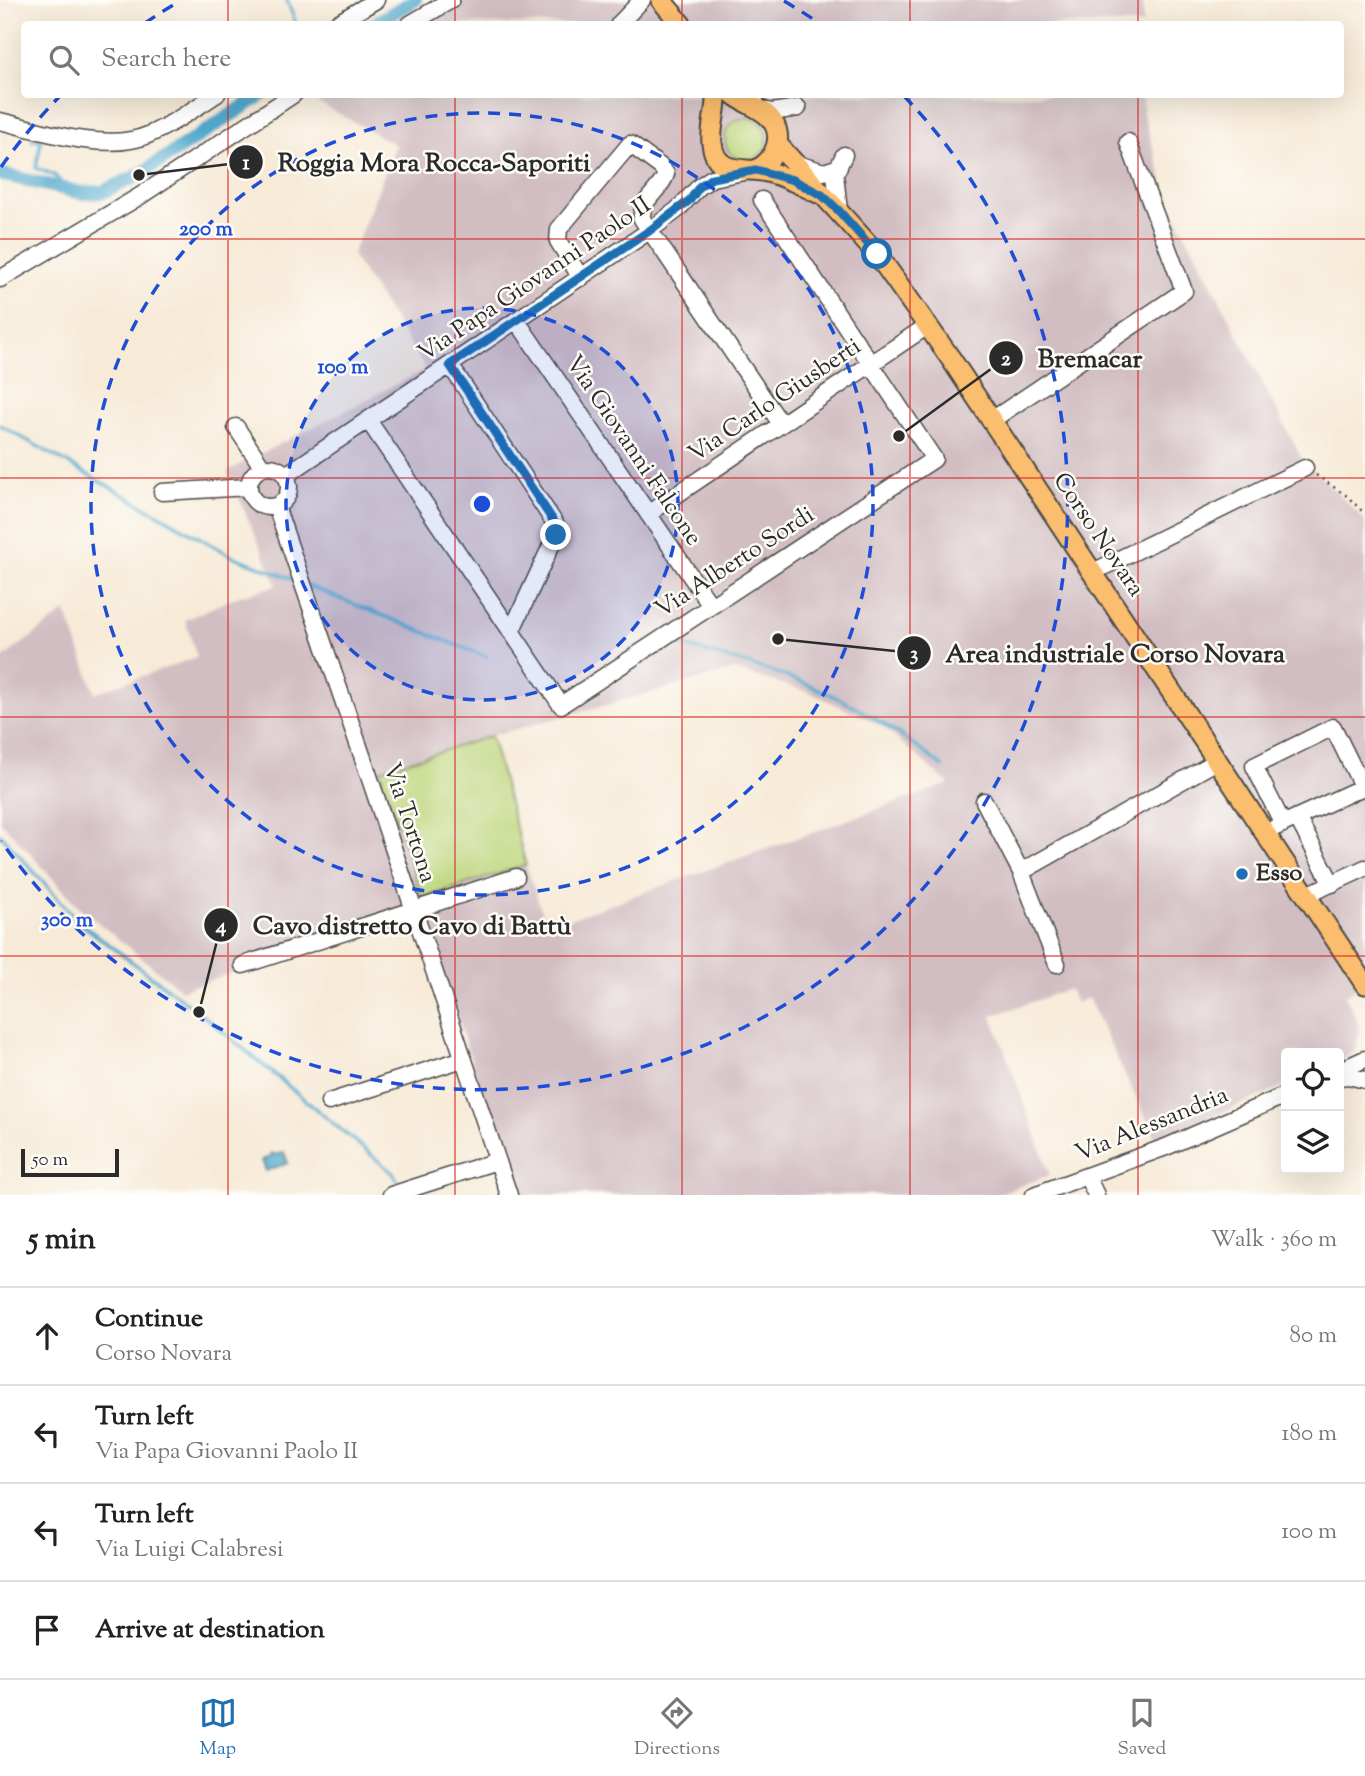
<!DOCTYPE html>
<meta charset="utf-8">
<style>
:root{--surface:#fff;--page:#f2f2f2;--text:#222;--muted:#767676;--line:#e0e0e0;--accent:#1f6fb2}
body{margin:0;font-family:"Sorts Mill Goudy",serif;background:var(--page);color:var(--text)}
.controls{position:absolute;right:21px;bottom:21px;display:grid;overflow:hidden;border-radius:7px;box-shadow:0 7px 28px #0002}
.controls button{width:63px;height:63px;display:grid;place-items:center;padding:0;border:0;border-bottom:2px solid var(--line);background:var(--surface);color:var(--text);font:35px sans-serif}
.scale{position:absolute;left:21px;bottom:18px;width:98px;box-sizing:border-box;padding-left:7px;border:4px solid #2b2b2b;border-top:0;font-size:19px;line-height:24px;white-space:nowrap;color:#2b2b2b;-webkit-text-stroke:5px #fdfcf7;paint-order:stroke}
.stop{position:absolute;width:21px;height:21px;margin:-16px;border:5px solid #1f6fb2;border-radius:50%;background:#fff}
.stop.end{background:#1f6fb2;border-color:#fff;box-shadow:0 2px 7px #0008}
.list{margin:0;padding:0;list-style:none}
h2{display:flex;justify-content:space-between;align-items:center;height:91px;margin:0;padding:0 28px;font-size:30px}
h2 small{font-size:23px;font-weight:400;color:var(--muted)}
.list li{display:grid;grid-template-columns:46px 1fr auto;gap:21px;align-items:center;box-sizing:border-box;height:98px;padding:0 28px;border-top:2px solid var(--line)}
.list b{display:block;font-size:26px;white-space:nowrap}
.list p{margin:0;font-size:23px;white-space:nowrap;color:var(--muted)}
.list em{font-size:23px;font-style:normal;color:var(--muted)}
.icon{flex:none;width:38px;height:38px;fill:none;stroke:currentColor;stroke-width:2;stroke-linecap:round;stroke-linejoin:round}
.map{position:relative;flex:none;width:1365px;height:1195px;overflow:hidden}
.search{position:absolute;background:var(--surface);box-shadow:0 7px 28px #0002;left:21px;right:21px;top:21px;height:77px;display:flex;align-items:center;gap:18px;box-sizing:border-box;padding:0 24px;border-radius:7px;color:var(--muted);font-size:26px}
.sheet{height:483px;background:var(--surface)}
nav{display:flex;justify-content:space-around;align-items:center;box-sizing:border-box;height:98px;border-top:2px solid var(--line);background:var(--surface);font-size:19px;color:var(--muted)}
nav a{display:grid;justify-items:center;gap:4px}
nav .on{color:var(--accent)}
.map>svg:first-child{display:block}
.industrial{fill:#d2bec2;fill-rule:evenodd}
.green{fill:#bcd478;stroke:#748052;stroke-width:2}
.water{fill:#4fa8cc;stroke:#3d6a7c;stroke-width:2}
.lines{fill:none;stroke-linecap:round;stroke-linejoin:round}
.stream{stroke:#4fa8cc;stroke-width:3.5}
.canal{stroke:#4fa8cc;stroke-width:14}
.minor-casing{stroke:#4a4845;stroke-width:19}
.major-casing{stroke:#4a4845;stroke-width:23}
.path{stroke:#4a4845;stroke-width:2.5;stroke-dasharray:2 5;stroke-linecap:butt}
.minor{stroke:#fff;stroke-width:16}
.major{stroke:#fbbd6e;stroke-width:19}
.route{stroke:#1f6fb2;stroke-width:9}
.grid{fill:none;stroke:#d62828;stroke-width:2;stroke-opacity:0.55}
.ring{fill:none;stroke:#1d4ed8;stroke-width:3.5;stroke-dasharray:12 9}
.poi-dot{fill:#1f6fb2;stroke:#fdfcf7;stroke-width:2.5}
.labels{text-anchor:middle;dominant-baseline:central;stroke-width:5;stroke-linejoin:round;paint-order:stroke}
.street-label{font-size:24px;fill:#2b2b2b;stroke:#fdfcf7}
.poi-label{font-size:24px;font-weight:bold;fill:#2b2b2b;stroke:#fdfcf7;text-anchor:start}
.centre{fill:#1d4ed8;stroke:#fdfcf7;stroke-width:3.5}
.ring-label{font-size:21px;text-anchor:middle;font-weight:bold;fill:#1d4ed8;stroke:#fdfcf7;stroke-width:5;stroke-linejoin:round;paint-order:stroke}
.leader{fill:none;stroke:#2b2b2b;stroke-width:2.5}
.callout-dot{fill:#2b2b2b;stroke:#fdfcf7;stroke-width:2.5}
.mark-label{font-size:21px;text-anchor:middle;font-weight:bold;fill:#fff}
.callout-label{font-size:26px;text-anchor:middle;font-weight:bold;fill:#2b2b2b;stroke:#fdfcf7;stroke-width:5;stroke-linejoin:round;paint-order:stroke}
</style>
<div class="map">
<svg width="1365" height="1195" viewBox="0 0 1365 1195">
<rect width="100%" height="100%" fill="#fdfcf7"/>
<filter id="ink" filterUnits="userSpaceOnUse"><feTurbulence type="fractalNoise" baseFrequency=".0143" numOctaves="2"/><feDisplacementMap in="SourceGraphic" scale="14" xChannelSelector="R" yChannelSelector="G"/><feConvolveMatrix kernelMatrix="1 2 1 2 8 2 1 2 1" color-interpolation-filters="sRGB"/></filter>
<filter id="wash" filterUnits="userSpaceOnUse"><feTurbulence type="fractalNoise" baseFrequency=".00686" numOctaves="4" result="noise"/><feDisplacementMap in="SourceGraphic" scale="28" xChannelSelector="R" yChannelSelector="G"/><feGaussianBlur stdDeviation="1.57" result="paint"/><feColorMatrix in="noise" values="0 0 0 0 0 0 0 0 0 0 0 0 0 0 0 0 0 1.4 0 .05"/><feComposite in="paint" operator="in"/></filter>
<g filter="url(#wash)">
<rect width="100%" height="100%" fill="#f7ead7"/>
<!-- industrial -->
<path class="industrial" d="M 461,0 L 1143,0 L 1143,24 L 423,24 Z
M 312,95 L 1143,95 L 1143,113 L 1170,204 L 1302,459 L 1365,520 L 1365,984 L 1345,995 L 1357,1019 L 1360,1030 L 1355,1051 L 1339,1062 L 1339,1053 L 1286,1053 L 1286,1085 L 1157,1141 L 1088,998 L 1076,1003 L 1069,989 L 992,1016 L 1050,1175 L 995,1195 L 516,1195 L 422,911 L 181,990 L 79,907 L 0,821 L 0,660 L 66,611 L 95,693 L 197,657 L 185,620 L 231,599 L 277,585 L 227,471 L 426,369 L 352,255 L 396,145 L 308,97 ZM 735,670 L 809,692 L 882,726 L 949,784 L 547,927 L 526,865 L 381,770 L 491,736 Z"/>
<!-- green -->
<path class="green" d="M725 139a21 21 0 1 1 42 0a21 21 0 1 1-42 0Z
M 491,736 L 526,865 L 422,898 L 380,770 Z"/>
<!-- water -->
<path class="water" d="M 284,1152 L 288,1163 L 266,1171 L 262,1160 L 270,1157 L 272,1153 L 276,1155 Z"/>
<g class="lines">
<!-- stream -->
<path class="stream" d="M 287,0 L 296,24
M 32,140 L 41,141 L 36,168 L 54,175 L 67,189
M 0,425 L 232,556 L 295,580
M 308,586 L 487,657
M 681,645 C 729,659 779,671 825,692 C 868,711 906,738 943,767
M 0,834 L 80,923 L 199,1012 L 393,1173 L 400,1186"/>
<!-- canal -->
<path class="canal" d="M 374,24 L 415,0
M 0,174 L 82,193 L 103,192 L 139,175 L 263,94"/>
</g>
</g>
<g filter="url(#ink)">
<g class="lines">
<defs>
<path id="minor" d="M 336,24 L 376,0
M 410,24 L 451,0
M 619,24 L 642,0
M 755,94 L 755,108 L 772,112 L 798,108
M 0,121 C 42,131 107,153 148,135 C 172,125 195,108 217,94
M 797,164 L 824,172 L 839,167
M 839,211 L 835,174 L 844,155
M 581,278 L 558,241 L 559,229 L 630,144 L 661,167 L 666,174 C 661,191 640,199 642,219 L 781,424
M 0,279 L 140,196 L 294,94
M 517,321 L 711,606
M 450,365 L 556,525 L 556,535 L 511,632
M 368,420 L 561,705 L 934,459 L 762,200
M 992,420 L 1184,291 L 1128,142
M 236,427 L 263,468
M249 487a20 20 0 1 1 40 0a20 20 0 1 1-40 0Z
M 286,475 L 649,231 L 677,210 L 700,186 L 712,178 L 744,172
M 162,492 L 249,487
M 276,506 L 365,764 L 509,1195
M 648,514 L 927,326
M 1093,572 L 1305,468
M 984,801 L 1021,872 L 1217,761
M 1297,817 L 1332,884
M 1283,824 L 1254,766 L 1333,727 L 1363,788
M 1276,827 L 1365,786
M 1021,872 L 1057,964
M 1307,895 L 1365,868
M 243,965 L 516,877
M 1339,1071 L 1365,1059
M 1339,1077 L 1349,1076 L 1365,1080
M 329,1102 L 463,1059
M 1087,1176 L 1096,1195
M 391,1195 L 497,1161
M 1034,1195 L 1166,1147 L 1286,1095"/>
<path id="major" d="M 661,0 L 681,24
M 716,94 C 717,111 710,127 712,143 C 716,177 745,167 767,172 C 785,176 801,185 818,193
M 733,94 C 744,103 757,106 767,115 C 787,133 776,160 756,170
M 777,144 L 877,254 L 951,359 L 1365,984"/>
</defs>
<!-- minor casing -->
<use href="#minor" class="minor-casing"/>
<!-- major casing -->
<use href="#major" class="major-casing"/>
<!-- path -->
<path class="path" d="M 1316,475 L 1347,496 L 1365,514"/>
<!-- minor -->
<use href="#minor" class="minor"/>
<!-- major -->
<use href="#major" class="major"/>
</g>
</g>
<g class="lines" filter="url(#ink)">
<!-- route -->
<path class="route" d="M 556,535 L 556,525 L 450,365 L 649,231 L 690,200 L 700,186 L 712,178 L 756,170 L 793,180 L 822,195 L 839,211 L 877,254"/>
</g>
<!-- grid -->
<path class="grid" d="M 228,0 L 228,24M 455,0 L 455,24M 682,0 L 682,24M 910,0 L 910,24M 1138,0 L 1138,24M 228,94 L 228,1195M 455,94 L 455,1195M 682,94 L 682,1195M 910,94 L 910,1195M 1138,94 L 1138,1195M 0,239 L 1365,239M 0,478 L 1365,478M 0,717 L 1365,717M 0,956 L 1365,956"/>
<!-- distance rings -->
<circle cx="482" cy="504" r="196" fill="#1d4ed8" fill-opacity=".12"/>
<g class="ring">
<circle cx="482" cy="504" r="196"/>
<circle cx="482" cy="504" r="391"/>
<path d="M1 167A587 587 0 0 1 60 96M145 23A587 587 0 0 1 180 1M784 1A587 587 0 0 1 819 23M904 96A587 587 0 1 1 1 841"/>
</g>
<!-- markers -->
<circle class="poi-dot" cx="1242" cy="874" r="7"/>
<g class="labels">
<!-- street labels -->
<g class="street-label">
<text transform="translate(535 280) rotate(-34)">Via Papa Giovanni Paolo II</text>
<text transform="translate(775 401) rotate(-34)">Via Carlo Giusberti</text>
<text transform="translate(633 451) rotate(56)">Via Giovanni Falcone</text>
<text transform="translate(1098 535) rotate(56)">Corso Novara</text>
<text transform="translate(735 563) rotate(-33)">Via Alberto Sordi</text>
<text transform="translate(409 823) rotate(72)">Via Tortona</text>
<text transform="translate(1152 1125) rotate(-22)">Via Alessandria</text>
</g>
<!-- poi labels -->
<g class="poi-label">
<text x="1256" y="874">Esso</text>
</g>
</g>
<circle cx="482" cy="504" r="10" class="centre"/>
<g class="ring-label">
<text x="206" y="235">200 m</text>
<text x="343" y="373">100 m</text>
<text x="67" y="926">300 m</text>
</g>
<!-- callouts -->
<path class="leader" d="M139 175L246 162M899 436L1006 358M778 639L914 653M199 1012L221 925"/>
<g class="callout-dot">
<circle cx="139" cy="175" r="7"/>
<circle cx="899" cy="436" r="7"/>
<circle cx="778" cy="639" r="7"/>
<circle cx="199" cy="1012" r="7"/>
<circle cx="246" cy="162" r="18"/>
<circle cx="1006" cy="358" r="18"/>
<circle cx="914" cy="653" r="18"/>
<circle cx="221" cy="925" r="18"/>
</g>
<g class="mark-label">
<text x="246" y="169">1</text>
<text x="1006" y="365">2</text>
<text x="914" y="660">3</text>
<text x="221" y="932">4</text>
</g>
<g class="callout-label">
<text x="434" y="171">Roggia Mora Rocca-Saporiti</text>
<text x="1090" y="367">Bremacar</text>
<text x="1115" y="662">Area industriale Corso Novara</text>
<text x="412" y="934">Cavo distretto Cavo di Battù</text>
</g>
</svg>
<div class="controls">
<button><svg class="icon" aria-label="locate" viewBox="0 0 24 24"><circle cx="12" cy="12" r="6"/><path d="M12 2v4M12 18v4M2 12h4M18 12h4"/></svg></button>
<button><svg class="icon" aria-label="layers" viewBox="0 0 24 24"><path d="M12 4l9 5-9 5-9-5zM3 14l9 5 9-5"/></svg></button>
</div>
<div class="scale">50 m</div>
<div class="stop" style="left:877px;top:254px"></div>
<div class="stop end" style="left:556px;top:535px"></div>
<div class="search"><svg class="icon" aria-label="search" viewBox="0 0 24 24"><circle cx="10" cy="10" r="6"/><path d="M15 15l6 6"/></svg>Search here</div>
</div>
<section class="sheet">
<h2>5 min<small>Walk · 360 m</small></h2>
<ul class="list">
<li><svg class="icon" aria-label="ahead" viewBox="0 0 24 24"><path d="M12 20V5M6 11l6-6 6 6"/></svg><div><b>Continue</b><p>Corso Novara</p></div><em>80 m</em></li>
<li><svg class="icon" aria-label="left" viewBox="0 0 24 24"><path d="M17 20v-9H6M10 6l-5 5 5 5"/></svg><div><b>Turn left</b><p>Via Papa Giovanni Paolo II</p></div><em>180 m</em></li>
<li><svg class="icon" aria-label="left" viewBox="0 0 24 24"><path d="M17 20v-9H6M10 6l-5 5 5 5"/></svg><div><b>Turn left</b><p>Via Luigi Calabresi</p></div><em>100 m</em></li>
<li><svg class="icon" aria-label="arrive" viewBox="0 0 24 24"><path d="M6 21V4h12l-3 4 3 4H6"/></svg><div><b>Arrive at destination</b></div></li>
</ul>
</section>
<nav>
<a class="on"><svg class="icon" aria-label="map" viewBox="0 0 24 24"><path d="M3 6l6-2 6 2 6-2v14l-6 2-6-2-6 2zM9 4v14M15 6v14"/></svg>Map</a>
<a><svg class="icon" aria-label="directions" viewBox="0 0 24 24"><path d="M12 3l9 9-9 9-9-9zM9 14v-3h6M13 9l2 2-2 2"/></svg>Directions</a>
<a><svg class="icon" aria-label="saved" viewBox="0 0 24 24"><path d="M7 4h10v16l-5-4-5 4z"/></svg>Saved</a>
</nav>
